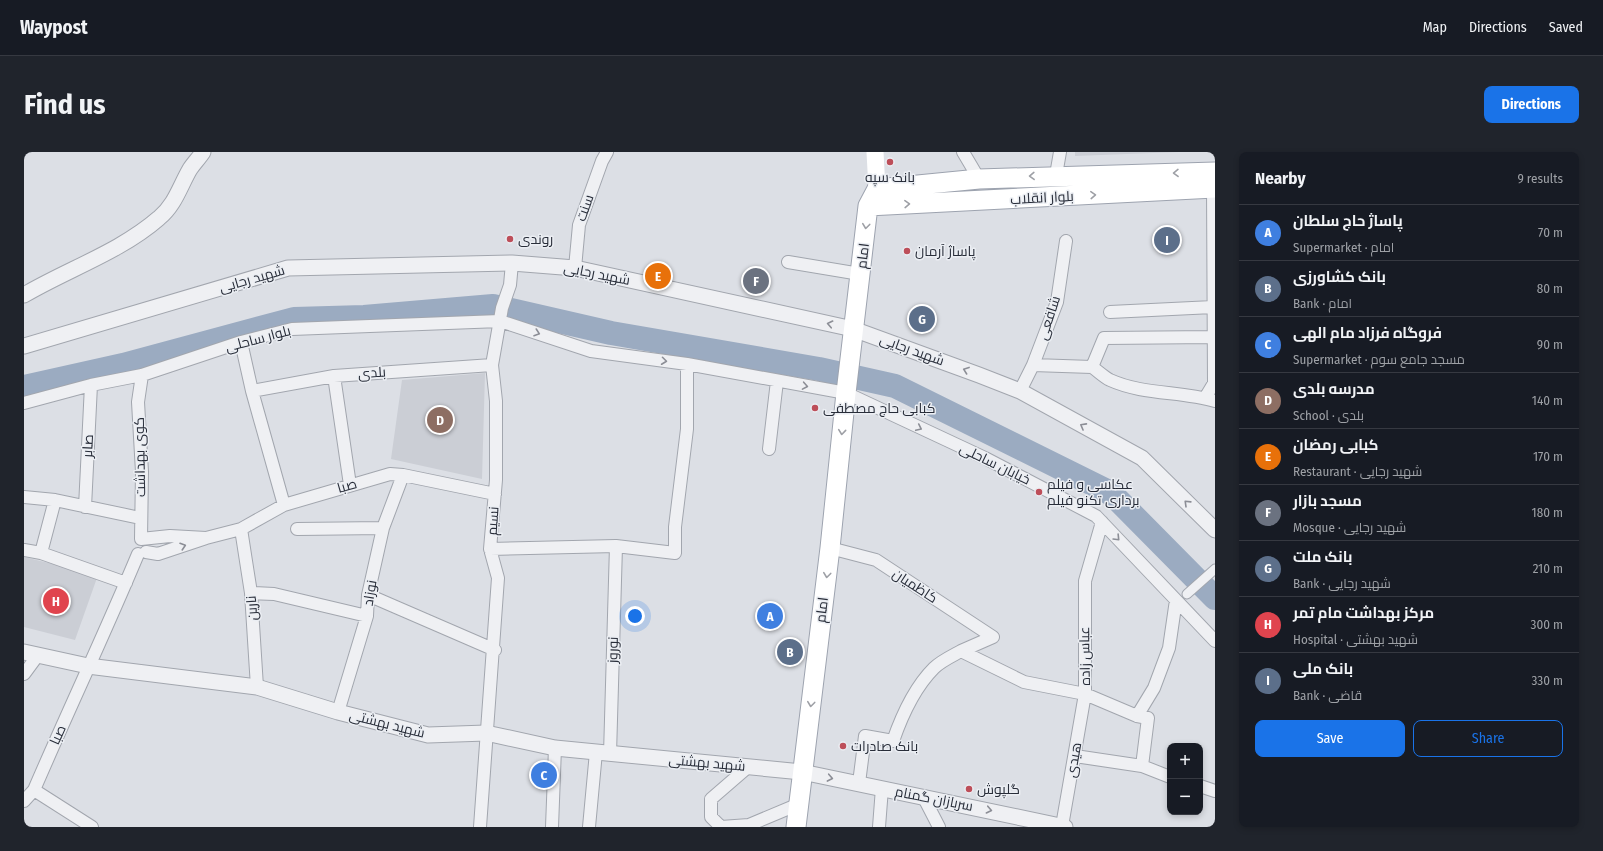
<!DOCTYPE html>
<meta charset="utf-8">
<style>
:root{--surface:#171b24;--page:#20242c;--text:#f1f3f6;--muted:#9ea1a6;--line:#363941;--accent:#1a73e8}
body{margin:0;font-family:"Fira Sans Condensed",Cairo,sans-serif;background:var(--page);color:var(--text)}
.controls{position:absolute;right:12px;bottom:12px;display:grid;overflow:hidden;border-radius:8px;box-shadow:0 2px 6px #0003}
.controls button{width:36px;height:36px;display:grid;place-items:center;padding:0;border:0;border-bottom:1px solid var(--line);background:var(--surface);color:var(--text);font:20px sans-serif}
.you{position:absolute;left:611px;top:464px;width:14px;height:14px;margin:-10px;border:3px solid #fff;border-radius:50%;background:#1a73e8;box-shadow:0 0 0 6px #1a73e833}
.badge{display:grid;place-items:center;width:26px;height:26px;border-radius:50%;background:var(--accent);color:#fff;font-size:13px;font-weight:700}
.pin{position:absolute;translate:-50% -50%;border:2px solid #fff;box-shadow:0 1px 4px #0006}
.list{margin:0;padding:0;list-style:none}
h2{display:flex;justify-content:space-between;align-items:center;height:52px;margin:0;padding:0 16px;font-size:17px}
h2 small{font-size:13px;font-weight:400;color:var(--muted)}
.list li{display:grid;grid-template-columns:26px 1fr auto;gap:12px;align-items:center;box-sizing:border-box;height:56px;padding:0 16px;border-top:1px solid var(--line)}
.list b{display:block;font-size:15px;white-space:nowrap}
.list p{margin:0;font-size:13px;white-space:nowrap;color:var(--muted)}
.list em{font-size:13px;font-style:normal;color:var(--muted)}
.actions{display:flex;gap:8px;padding:12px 16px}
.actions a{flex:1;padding:9px 0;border:1px solid var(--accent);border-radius:8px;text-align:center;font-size:14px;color:var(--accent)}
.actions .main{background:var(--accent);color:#fff}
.map{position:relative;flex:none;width:1191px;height:675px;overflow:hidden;border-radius:8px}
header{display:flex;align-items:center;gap:24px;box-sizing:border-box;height:56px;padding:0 20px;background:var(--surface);border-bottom:1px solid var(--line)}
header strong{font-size:19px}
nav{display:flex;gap:22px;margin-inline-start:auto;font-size:14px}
.intro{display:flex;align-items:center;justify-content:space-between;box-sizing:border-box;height:96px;padding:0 24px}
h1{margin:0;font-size:28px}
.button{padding:10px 18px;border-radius:8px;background:var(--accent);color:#fff;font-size:14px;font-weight:700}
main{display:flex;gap:24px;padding:0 24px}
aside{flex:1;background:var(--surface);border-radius:8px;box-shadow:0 2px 6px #0003}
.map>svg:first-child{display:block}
.built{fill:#cbced5}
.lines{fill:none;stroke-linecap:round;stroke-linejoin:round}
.river{stroke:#9babc1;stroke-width:24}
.pedestrian-casing{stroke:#a2a6ae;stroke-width:11}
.minor-casing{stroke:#a2a6ae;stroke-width:14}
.tertiary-casing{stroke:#a2a6ae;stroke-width:17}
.primary-casing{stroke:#9da3af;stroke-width:21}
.pedestrian{stroke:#eff0f3;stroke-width:9}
.minor{stroke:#eff0f3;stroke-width:12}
.tertiary{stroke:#eff0f3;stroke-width:15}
.secondary{stroke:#fff;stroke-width:17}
.primary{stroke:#fff;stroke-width:19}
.oneway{stroke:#9ea0a6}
.oneway2{stroke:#8c8e96}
.poi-dot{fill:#bd4e59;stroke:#ebeef3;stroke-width:1.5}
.labels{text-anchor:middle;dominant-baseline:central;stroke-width:3;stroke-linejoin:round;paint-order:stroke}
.poi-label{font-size:14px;fill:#282d39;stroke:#ebeef3;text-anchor:start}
.street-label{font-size:14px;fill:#282d39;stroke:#ebeef3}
</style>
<header>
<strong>Waypost</strong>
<nav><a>Map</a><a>Directions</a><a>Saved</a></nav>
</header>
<div class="intro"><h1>Find us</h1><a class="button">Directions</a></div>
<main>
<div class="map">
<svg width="1191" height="675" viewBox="0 0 1191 675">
<rect width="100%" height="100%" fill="#dcdfe5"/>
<!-- built -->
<path class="built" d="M 1051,0 L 1155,0 L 1051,4 Z
M 461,221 L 458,327 L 367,307 L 378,228 Z
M 0,405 L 74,423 L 51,488 L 0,475 Z"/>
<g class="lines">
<!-- river -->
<path class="river" d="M 0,235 L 99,213 L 270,167 L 340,165 L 469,154 L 587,181 L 795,217 L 871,234 L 1081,338 L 1090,344 L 1191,446"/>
<defs>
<path id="pedestrian" d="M 1163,442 L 1191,417"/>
<path id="minor" d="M 939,0 L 955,27
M 1032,23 L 1036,0
M 764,110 L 836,122
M 551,116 L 555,73 L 578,9 L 583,0
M 1086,160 L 1189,155
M 1189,185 L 1080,186 L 1068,215 C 1074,219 1080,225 1086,228 C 1119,243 1157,239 1191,249
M 217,190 L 228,239 L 260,353
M 1009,213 L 1068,215
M 118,223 L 114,250 L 118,320 L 117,387 L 146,384 L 182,386 L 134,402 L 122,400
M 310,224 L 326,333
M 228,239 L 310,224 L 468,213
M 996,239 L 1009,213 L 1033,150 L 1042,89
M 1181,246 L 1190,231 L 1189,36
M 0,251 L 67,233 L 118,223 L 217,190 L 268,177 L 476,169 L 567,199 L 663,212 L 822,241 L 961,306 L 1072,364 L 1191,489
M 745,297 L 753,229
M 0,345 L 31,348 L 116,366
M 61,355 L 67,233
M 1078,370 L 1061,429 L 1061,542 L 1113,564 L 1124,566 L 1118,614 L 1146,625
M 217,377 L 227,441 L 233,535
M 273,377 L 359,376
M 182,386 L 217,377 L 260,353 L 366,322 L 379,323 L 471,342
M 806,396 L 852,408 L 969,485
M 466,397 L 592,394 L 651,401 L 651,375 L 663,277 L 663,212
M 0,398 L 17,401 L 102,431
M 17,401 L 31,348
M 227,441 L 250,442 L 343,464
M 344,443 L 471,498
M 969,485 L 937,499 L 1000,530 L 1061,542 L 1038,674
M 0,522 L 14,503
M 314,560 L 343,464 L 344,443 L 359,376 L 379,323
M 1113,564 L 1130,536 L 1145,496 L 1152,448
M 586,602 L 592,394
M 1051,604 L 1118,614
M 724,615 L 687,647 L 687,665 L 697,675 L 725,673 L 775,652
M 835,631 L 841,584 L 869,589 C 878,563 890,536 910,516 C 917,509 928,504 937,499
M 1176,634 L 1191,639
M 10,638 L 68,675
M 899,644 L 915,675
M 0,649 L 10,638 C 44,559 81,481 114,402
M 456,675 L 474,426 L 466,397 L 472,328 L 472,249 L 468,213 L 478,156 L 486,133 L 488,111
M 528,675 L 531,596
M 565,675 L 572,600
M 855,675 L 858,636"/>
<path id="tertiary" d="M 0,143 C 44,117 96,100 135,66 C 151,53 156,34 166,17 C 170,11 175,6 179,0
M 0,194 L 264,116 L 488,111 L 551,116 L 829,177 L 955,223 L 996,239 L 1118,306 L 1191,378
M 0,500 L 64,514 L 233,535 L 314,560 L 404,583 L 462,581 L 531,596 L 778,620 L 1041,675"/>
<path id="primary" d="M 844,54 L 1191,36
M 772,675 L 806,396 L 822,241 L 844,54 L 853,37 L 955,27 L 1191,20"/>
</defs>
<!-- pedestrian casing -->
<use href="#pedestrian" class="pedestrian-casing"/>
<!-- minor casing -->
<use href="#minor" class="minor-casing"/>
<!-- tertiary casing -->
<use href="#tertiary" class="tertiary-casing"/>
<!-- primary casing -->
<use href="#primary" class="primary-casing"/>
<!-- pedestrian -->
<use href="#pedestrian" class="pedestrian"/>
<!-- minor -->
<use href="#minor" class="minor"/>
<!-- tertiary -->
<use href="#tertiary" class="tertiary"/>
<!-- secondary -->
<path class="secondary" d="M 851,0 L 853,37"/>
<!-- primary -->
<use href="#primary" class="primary"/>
</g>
<!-- one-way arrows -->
<defs><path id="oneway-chevron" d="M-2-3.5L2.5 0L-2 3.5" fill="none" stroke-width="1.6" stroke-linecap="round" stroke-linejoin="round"/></defs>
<g class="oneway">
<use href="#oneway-chevron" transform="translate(1152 21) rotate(179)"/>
<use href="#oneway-chevron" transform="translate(1008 24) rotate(178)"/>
<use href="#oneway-chevron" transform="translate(1069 43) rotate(-3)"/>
<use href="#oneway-chevron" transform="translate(883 52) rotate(-2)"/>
<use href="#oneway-chevron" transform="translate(842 74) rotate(97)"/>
<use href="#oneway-chevron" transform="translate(818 280) rotate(96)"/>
<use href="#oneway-chevron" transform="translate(803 423) rotate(97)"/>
<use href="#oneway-chevron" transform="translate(787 552) rotate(97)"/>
</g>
<g class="oneway2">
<use href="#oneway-chevron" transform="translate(806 172) rotate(-168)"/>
<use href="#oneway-chevron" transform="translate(513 181) rotate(19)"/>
<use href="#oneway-chevron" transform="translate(640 209) rotate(7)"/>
<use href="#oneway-chevron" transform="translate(942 218) rotate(-160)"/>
<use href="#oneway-chevron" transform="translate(781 234) rotate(10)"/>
<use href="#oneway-chevron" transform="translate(1059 274) rotate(-151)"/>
<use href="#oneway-chevron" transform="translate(895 276) rotate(25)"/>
<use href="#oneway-chevron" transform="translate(1163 351) rotate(-136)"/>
<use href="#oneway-chevron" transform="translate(1093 386) rotate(46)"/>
<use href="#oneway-chevron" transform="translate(159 394) rotate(-18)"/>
<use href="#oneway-chevron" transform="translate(806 626) rotate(11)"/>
<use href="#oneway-chevron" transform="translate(965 658) rotate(12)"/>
</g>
<!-- markers -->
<g class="poi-dot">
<circle cx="866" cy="10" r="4"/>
<circle cx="486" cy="87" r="4"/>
<circle cx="883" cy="99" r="4"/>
<circle cx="791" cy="256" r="4"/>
<circle cx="1015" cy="340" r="4"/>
<circle cx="819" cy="594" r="4"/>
<circle cx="945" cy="637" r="4"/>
</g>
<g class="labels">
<!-- poi labels -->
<g class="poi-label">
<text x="866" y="25" text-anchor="middle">بانک سپه</text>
<text x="494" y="87">روندی</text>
<text x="891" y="99">پاساژ آرمان</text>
<text x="799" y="256">کبابی حاج مصطفی</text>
<text x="1023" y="332">عکاسی و فیلم<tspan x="1023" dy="16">برداری تکنو فیلم</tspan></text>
<text x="827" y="594">بانک صادرات</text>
<text x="953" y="637">گلپوش</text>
</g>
<!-- street labels -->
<g class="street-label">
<text transform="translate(1018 46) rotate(-3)">بلوار انقلاب</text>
<text transform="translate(561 56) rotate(-71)">سنت</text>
<text transform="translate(839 104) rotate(-83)">امام</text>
<text transform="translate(573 122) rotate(11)">شهید رجایی</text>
<text transform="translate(228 127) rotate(-16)">شهید رجایی</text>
<text transform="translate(1025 166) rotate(-72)">شافعی</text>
<text transform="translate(234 187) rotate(-15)">بلوار ساحلی</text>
<text transform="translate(888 198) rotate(20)">شهید رجایی</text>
<text transform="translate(348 221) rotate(-4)">بلدی</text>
<text transform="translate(64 294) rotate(-87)">صابر</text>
<text transform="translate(116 305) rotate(-91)">کوی بهداشت</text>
<text transform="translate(971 312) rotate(26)">خیابان ساحلی</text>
<text transform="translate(323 334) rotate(-16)">صبا</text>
<text transform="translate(469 369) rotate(-86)">نسیم</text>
<text transform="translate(891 434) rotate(33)">کاظمیان</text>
<text transform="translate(346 441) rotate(-81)">نوزاد</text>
<text transform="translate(228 456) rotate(-94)">نارین</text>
<text transform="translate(798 458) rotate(-83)">امام</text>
<text transform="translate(589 498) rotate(-88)">نوروز</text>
<text transform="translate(1061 504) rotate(-91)">عباس زاده</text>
<text transform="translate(363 572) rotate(14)">شهید بهشتی</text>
<text transform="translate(34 583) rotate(-66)">صبا</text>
<text transform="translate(1050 608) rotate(-80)">هیدی</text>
<text transform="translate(683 611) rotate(5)">شهید بهشتی</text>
<text transform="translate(910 647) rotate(11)">سربازان گمنام</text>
</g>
</g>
</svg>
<div class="controls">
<button>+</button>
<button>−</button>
</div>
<div class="you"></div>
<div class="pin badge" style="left:746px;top:464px;background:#3f7fe0">A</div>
<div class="pin badge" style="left:766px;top:500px;background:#5c6f8a">B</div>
<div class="pin badge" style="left:520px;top:623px;background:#3f7fe0">C</div>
<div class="pin badge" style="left:416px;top:268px;background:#8d6e63">D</div>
<div class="pin badge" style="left:634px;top:124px;background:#e8710a">E</div>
<div class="pin badge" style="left:732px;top:129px;background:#6b7280">F</div>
<div class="pin badge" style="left:898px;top:167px;background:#5c6f8a">G</div>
<div class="pin badge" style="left:32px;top:449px;background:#e0444e">H</div>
<div class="pin badge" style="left:1143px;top:88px;background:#5c6f8a">I</div>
</div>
<aside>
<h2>Nearby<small>9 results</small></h2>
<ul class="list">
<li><span class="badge" style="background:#3f7fe0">A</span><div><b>پاساژ حاج سلطان</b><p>Supermarket · امام</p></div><em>70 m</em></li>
<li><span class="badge" style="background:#5c6f8a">B</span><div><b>بانک کشاورزی</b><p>Bank · امام</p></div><em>80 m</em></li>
<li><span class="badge" style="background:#3f7fe0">C</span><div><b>فروگاه فرزاد مام الهی</b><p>Supermarket · مسجد جامع سوم</p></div><em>90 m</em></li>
<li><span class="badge" style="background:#8d6e63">D</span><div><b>مدرسه بلدی</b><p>School · بلدی</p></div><em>140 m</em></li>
<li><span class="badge" style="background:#e8710a">E</span><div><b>کبابی رمضان</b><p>Restaurant · شهید رجایی</p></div><em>170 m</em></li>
<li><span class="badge" style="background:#6b7280">F</span><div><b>مسجد بازار</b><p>Mosque · شهید رجایی</p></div><em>180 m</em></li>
<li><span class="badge" style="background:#5c6f8a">G</span><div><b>بانک ملت</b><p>Bank · شهید رجایی</p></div><em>210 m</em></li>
<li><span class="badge" style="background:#e0444e">H</span><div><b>مرکز بهداشت مام تمر</b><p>Hospital · شهید بهشتی</p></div><em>300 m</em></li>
<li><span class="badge" style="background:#5c6f8a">I</span><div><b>بانک ملی</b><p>Bank · قاضی</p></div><em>330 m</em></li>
</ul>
<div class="actions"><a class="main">Save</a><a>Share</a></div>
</aside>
</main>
